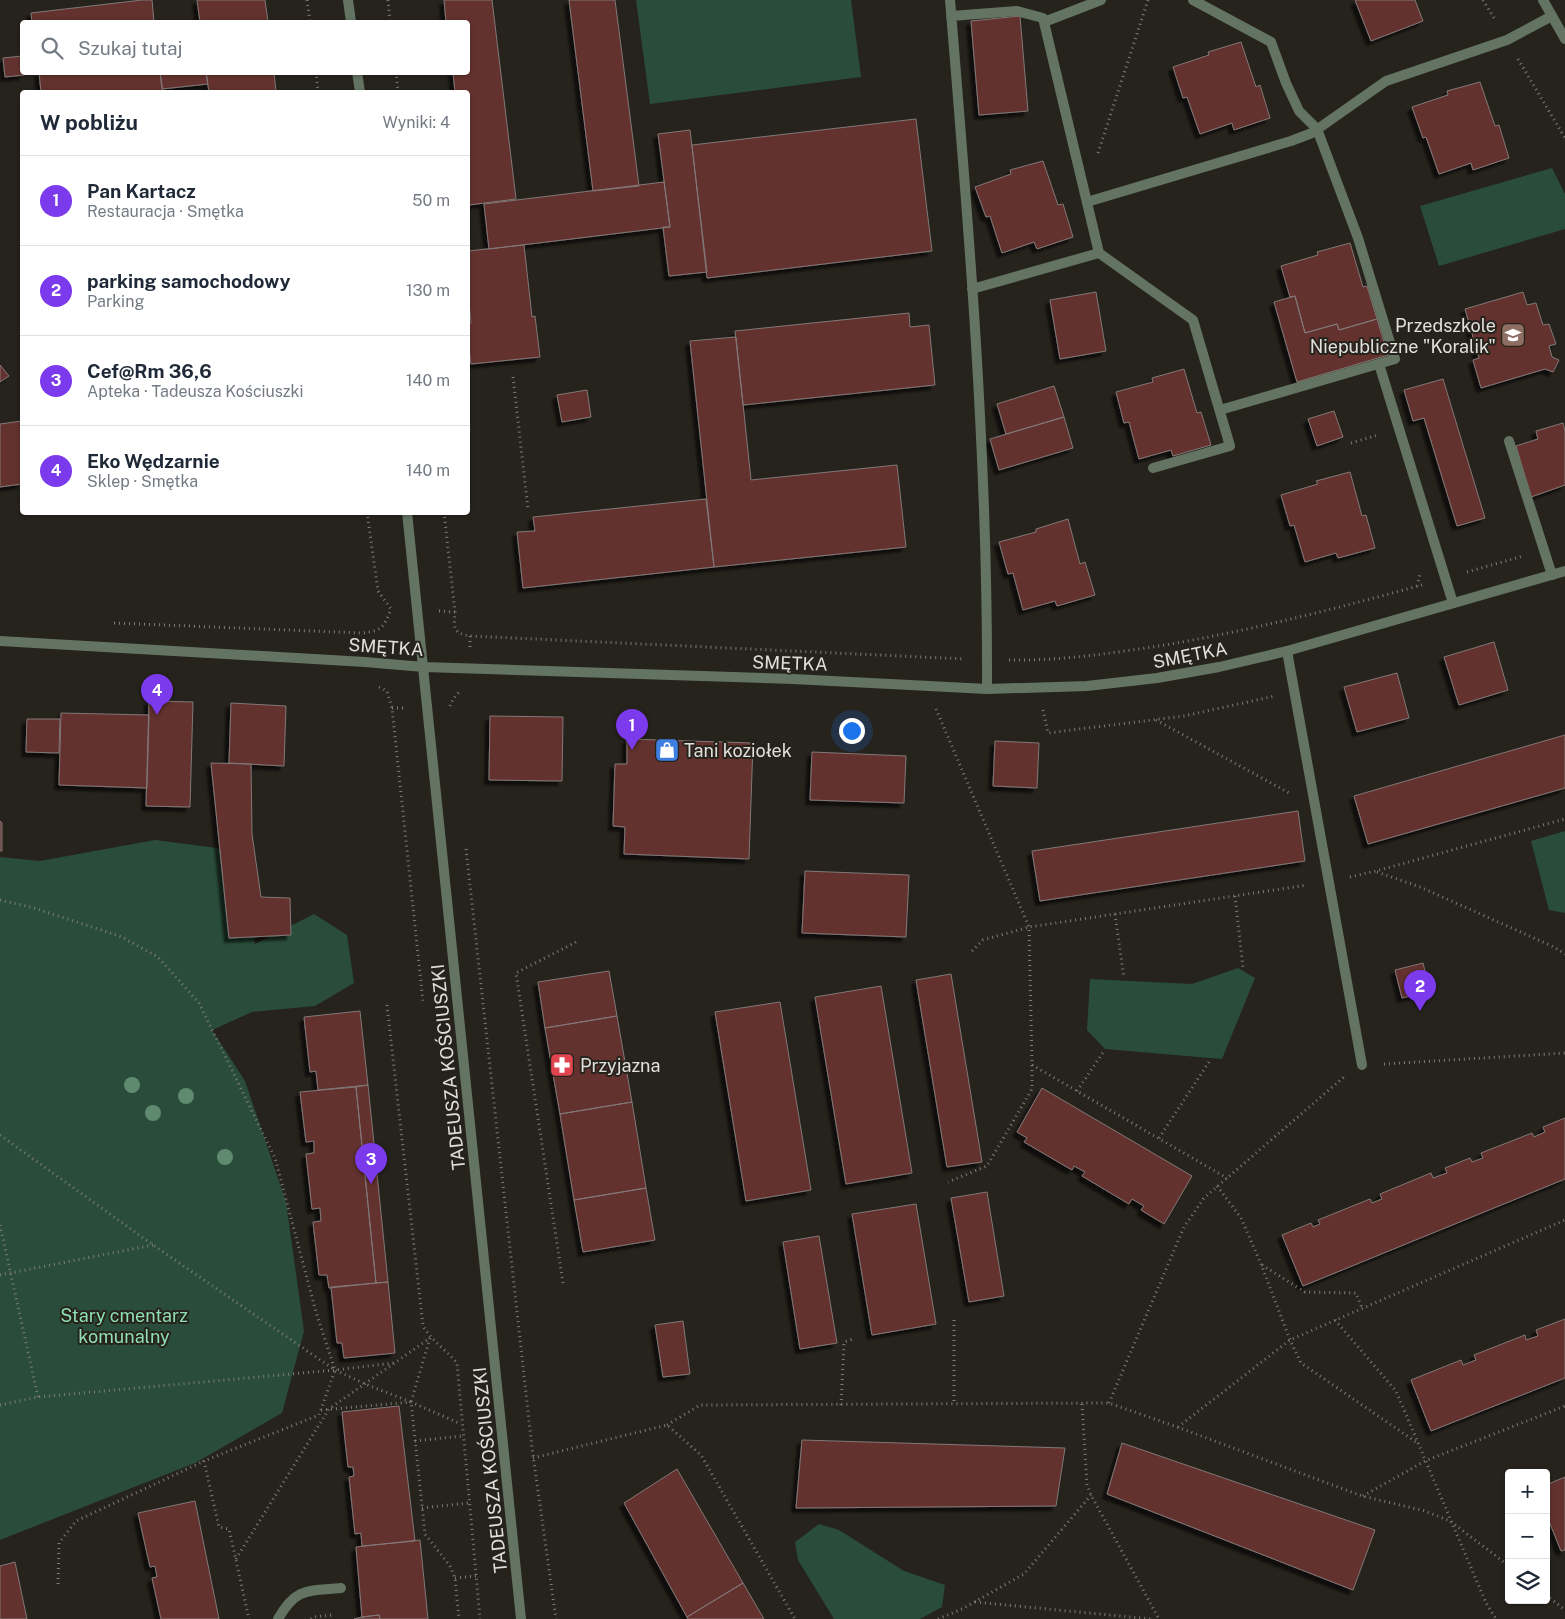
<!DOCTYPE html>
<html lang="pl">
<meta charset="utf-8">
<style>
:root{--surface:#fff;--page:#f2f2f3;--text:#1f2937;--muted:#747a83;--line:#e0e1e3;--accent:#7c3aed}
body{margin:0;font-family:"Public Sans",sans-serif;background:var(--page);color:var(--text)}
.controls{position:absolute;right:15px;bottom:15px;display:grid;overflow:hidden;border-radius:5px;box-shadow:0 1px 4px #0004}
.controls button{width:45px;height:45px;display:grid;place-items:center;padding:0;border:0;border-bottom:1px solid var(--line);background:var(--surface);color:var(--text);font:25px sans-serif}
.you{position:absolute;left:851px;top:730px;width:18px;height:18px;margin:-12px;border:4px solid #fff;border-radius:50%;background:#1a73e8;box-shadow:0 0 0 8px #1a73e833}
.badge{display:grid;place-items:center;width:32px;height:32px;border-radius:50%;background:var(--accent);color:#fff;font-size:16px;font-weight:700}
.pin{position:absolute;translate:-50% -41px;filter:drop-shadow(0 1px 2px #0008)}
.pin::after{content:'';position:absolute;top:26px;width:18px;height:15px;background:inherit;clip-path:polygon(0 0,100% 0,50% 100%)}
.list{margin:0;padding:0;list-style:none}
h2{display:flex;justify-content:space-between;align-items:center;height:65px;margin:0;padding:0 20px;font-size:21px}
h2 small{font-size:16px;font-weight:400;color:var(--muted)}
.list li{display:grid;grid-template-columns:32px 1fr auto;gap:15px;align-items:center;box-sizing:border-box;height:90px;padding:0 20px;border-top:1px solid var(--line)}
.list b{display:block;font-size:19px;white-space:nowrap}
.list p{margin:0;font-size:16px;white-space:nowrap;color:var(--muted)}
.list em{font-size:16px;font-style:normal;color:var(--muted)}
.icon{flex:none;width:28px;height:28px;fill:none;stroke:currentColor;stroke-width:2;stroke-linecap:round;stroke-linejoin:round}
.map{position:relative;flex:none;width:1565px;height:1619px;overflow:hidden}
.search{position:absolute;background:var(--surface);box-shadow:0 1px 4px #0004;left:20px;top:20px;width:450px;height:55px;display:flex;align-items:center;gap:12px;box-sizing:border-box;padding:0 18px;border-radius:5px;color:var(--muted);font-size:19px}
.panel{position:absolute;background:var(--surface);box-shadow:0 1px 4px #0004;left:20px;top:90px;width:450px;height:425px;border-radius:5px}
.map>svg:first-child{display:block}
.green{fill:#294d3a}
.building{fill:#63312f;stroke:#827877;filter:url(#shadow)}
.lines{fill:none;stroke-linecap:round;stroke-linejoin:round}
.path{stroke:#7e7c77;stroke-width:3;stroke-dasharray:1 4;stroke-linecap:butt}
.lane{stroke:#637463;stroke-width:10}
.street{stroke:#637463;stroke-width:10}
.tree{fill:#5f8a6f}
.labels{text-anchor:middle;dominant-baseline:central;stroke-width:4;stroke-linejoin:round;paint-order:stroke}
.poi-label{font-size:18px;fill:#e1dfdb;stroke:#26231d;text-anchor:start}
.street-label{font-size:18px;fill:#e1dfdb;stroke:#26231d}
.park-label{font-size:18px;fill:#8edfb2;stroke:#26231d}
</style>
<div class="map">
<svg width="1565" height="1619" viewBox="0 0 1565 1619">
<defs>
<filter id="shadow"><feDropShadow dx="-4.5" dy="4.5" stdDeviation="1" flood-color="#0009"/></filter>
</defs>
<rect width="100%" height="100%" fill="#26231d"/>
<!-- green -->
<path class="green" d="M 636,0 L 851,0 L 861,77 L 650,104 Z
M 1552,168 L 1565,194 L 1565,229 L 1439,266 L 1420,206 Z
M 1565,831 L 1565,913 L 1549,910 L 1531,841 Z
M 155,840 L 232,850 L 248,901 L 255,944 L 314,914 L 347,935 L 354,983 L 315,1006 L 252,1012 L 212,1030 L 245,1081 L 286,1202 L 304,1331 L 282,1413 L 195,1463 L 0,1540 L 0,857 L 40,861 Z
M 1238,968 L 1255,978 L 1222,1059 L 1105,1049 L 1087,1030 L 1090,979 L 1192,984 Z
M 819,1524 L 839,1530 L 904,1571 L 945,1585 L 942,1607 L 920,1619 L 834,1619 L 798,1560 L 795,1542 Z"/>
<!-- building -->
<path class="building" d="M 142,0 L 152,0 L 154,22 L 32,22 L 31,13 Z
M 197,0 L 265,0 L 268,22 L 200,22 Z
M 444,0 L 492,0 L 516,199 L 469,205 L 468,191 L 468,92 L 455,92 L 453,72 L 468,72 L 468,22 L 446,22 Z
M 569,0 L 615,0 L 639,186 L 593,191 Z
M 1355,0 L 1415,0 L 1423,21 L 1371,41 Z
M 1020,16 L 1028,111 L 979,115 L 971,21 Z
M 1241,42 L 1256,87 L 1260,85 L 1270,118 L 1234,130 L 1232,123 L 1200,134 L 1187,97 L 1183,98 L 1173,67 L 1209,55 L 1208,52 Z
M 22,56 L 22,72 L 24,72 L 24,75 L 5,77 L 3,58 Z
M 39,72 L 160,72 L 163,92 L 41,92 Z
M 160,72 L 206,72 L 208,84 L 162,89 Z
M 206,72 L 274,72 L 276,92 L 209,92 Z
M 1480,82 L 1495,126 L 1499,125 L 1509,158 L 1473,170 L 1471,163 L 1439,174 L 1426,137 L 1423,138 L 1412,107 L 1448,95 L 1447,91 Z
M 916,119 L 932,251 L 707,278 L 692,145 Z
M 690,130 L 707,272 L 669,276 L 663,227 L 670,227 L 658,134 Z
M 1043,161 L 1058,205 L 1063,204 L 1073,237 L 1037,249 L 1034,242 L 1002,253 L 990,216 L 986,217 L 975,187 L 1011,174 L 1010,170 Z
M 664,182 L 670,227 L 489,249 L 484,204 Z
M 1350,243 L 1363,287 L 1367,286 L 1377,319 L 1339,330 L 1337,324 L 1305,333 L 1295,296 L 1290,297 L 1281,266 L 1318,255 L 1317,252 Z
M 524,245 L 532,317 L 535,316 L 540,357 L 471,364 L 468,338 L 468,323 L 471,323 L 468,292 L 468,251 Z
M 1096,292 L 1106,351 L 1060,359 L 1050,300 Z
M 1523,292 L 1527,305 L 1536,303 L 1543,325 L 1549,324 L 1556,344 L 1549,346 L 1552,357 L 1559,360 L 1553,372 L 1545,369 L 1481,388 L 1473,360 L 1479,358 L 1465,309 Z
M 1295,296 L 1305,333 L 1337,324 L 1339,330 L 1377,319 L 1388,355 L 1297,382 L 1274,302 Z
M 909,313 L 910,327 L 929,325 L 935,385 L 743,405 L 735,331 Z
M 736,337 L 751,480 L 897,465 L 906,547 L 714,567 L 690,341 Z
M 0,365 L 9,376 L 0,382 Z
M 1184,369 L 1197,413 L 1201,412 L 1211,445 L 1173,456 L 1171,450 L 1139,459 L 1129,422 L 1124,423 L 1116,392 L 1153,382 L 1152,378 Z
M 1443,379 L 1485,518 L 1457,526 L 1424,418 L 1413,421 L 1404,390 Z
M 1054,386 L 1064,417 L 1006,434 L 997,404 Z
M 587,390 L 591,417 L 562,422 L 557,395 Z
M 1334,411 L 1343,437 L 1317,446 L 1308,419 Z
M 1064,417 L 1073,448 L 999,470 L 990,439 Z
M 22,421 L 22,484 L 0,487 L 0,424 Z
M 1563,423 L 1565,431 L 1565,485 L 1531,497 L 1516,446 L 1538,439 L 1536,431 Z
M 1350,472 L 1362,516 L 1366,515 L 1375,548 L 1338,558 L 1336,553 L 1305,562 L 1294,525 L 1290,526 L 1281,495 L 1318,484 L 1316,481 Z
M 706,499 L 714,567 L 523,588 L 517,532 L 535,531 L 533,517 Z
M 1068,519 L 1080,564 L 1085,562 L 1095,595 L 1057,606 L 1055,601 L 1023,610 L 1013,573 L 1008,574 L 999,542 L 1036,532 L 1036,529 Z
M 1494,642 L 1508,690 L 1459,705 L 1444,657 Z
M 1397,673 L 1409,718 L 1357,732 L 1344,687 Z
M 149,701 L 193,702 L 190,807 L 146,806 Z
M 231,703 L 286,706 L 284,766 L 229,763 Z
M 61,713 L 149,715 L 147,788 L 59,785 Z
M 490,716 L 563,717 L 562,781 L 489,780 Z
M 27,719 L 60,719 L 59,753 L 26,752 Z
M 1565,735 L 1565,788 L 1368,844 L 1354,796 Z
M 627,739 L 753,743 L 749,859 L 624,854 L 625,827 L 613,826 L 615,764 L 627,764 Z
M 995,741 L 1039,743 L 1037,788 L 993,786 Z
M 812,752 L 906,756 L 904,803 L 810,800 Z
M 211,763 L 251,764 L 252,834 L 261,897 L 290,898 L 291,935 L 229,938 Z
M 1298,811 L 1305,861 L 1040,901 L 1032,851 Z
M 0,821 L 2,823 L 2,851 L 0,851 Z
M 805,871 L 909,875 L 906,937 L 802,933 Z
M 1423,963 L 1430,991 L 1402,998 L 1395,970 Z
M 609,971 L 617,1016 L 545,1028 L 538,982 Z
M 951,974 L 982,1162 L 947,1167 L 916,980 Z
M 881,986 L 912,1173 L 846,1184 L 815,997 Z
M 780,1002 L 811,1190 L 746,1201 L 715,1012 Z
M 360,1011 L 368,1085 L 318,1090 L 316,1071 L 310,1072 L 304,1017 Z
M 617,1016 L 632,1102 L 560,1114 L 545,1028 Z
M 368,1085 L 388,1282 L 376,1283 L 356,1087 Z
M 356,1087 L 376,1283 L 329,1288 L 327,1275 L 319,1275 L 313,1222 L 321,1221 L 320,1208 L 312,1209 L 306,1154 L 314,1153 L 314,1141 L 306,1142 L 300,1092 Z
M 1042,1088 L 1192,1176 L 1164,1224 L 1141,1210 L 1144,1206 L 1132,1199 L 1129,1204 L 1082,1176 L 1085,1172 L 1074,1166 L 1072,1170 L 1024,1142 L 1027,1138 L 1017,1132 Z
M 632,1102 L 646,1188 L 574,1200 L 560,1114 Z
M 1565,1118 L 1565,1179 L 1303,1286 L 1282,1235 L 1311,1223 L 1313,1227 L 1320,1224 L 1318,1220 L 1370,1199 L 1372,1203 L 1382,1199 L 1380,1194 L 1431,1173 L 1433,1178 L 1447,1173 L 1445,1168 L 1470,1158 L 1472,1162 L 1483,1158 L 1481,1153 L 1532,1133 L 1534,1137 L 1545,1132 L 1543,1127 Z
M 646,1188 L 655,1240 L 583,1252 L 574,1200 Z
M 987,1192 L 1004,1296 L 969,1302 L 951,1198 Z
M 916,1204 L 936,1324 L 872,1335 L 852,1214 Z
M 819,1236 L 837,1343 L 800,1349 L 783,1242 Z
M 388,1282 L 395,1353 L 344,1358 L 342,1343 L 337,1343 L 331,1287 Z
M 1565,1319 L 1565,1378 L 1431,1431 L 1411,1380 L 1461,1360 L 1463,1365 L 1476,1360 L 1474,1355 L 1525,1335 L 1526,1340 L 1538,1336 L 1536,1330 Z
M 683,1321 L 690,1374 L 663,1377 L 655,1325 Z
M 399,1406 L 415,1541 L 362,1546 L 361,1533 L 355,1534 L 349,1477 L 354,1476 L 353,1467 L 348,1467 L 342,1412 Z
M 802,1440 L 1065,1448 L 1056,1506 L 796,1508 Z
M 1122,1443 L 1375,1530 L 1353,1590 L 1107,1494 Z
M 677,1469 L 743,1583 L 687,1617 L 624,1503 Z
M 1565,1477 L 1565,1550 L 1561,1551 L 1546,1514 L 1546,1485 Z
M 195,1501 L 219,1619 L 161,1619 L 152,1578 L 157,1577 L 155,1566 L 150,1567 L 138,1513 Z
M 420,1540 L 428,1619 L 380,1619 L 379,1615 L 362,1617 L 356,1547 Z
M 15,1562 L 27,1619 L 0,1619 L 0,1566 Z
M 743,1583 L 764,1619 L 688,1619 L 687,1617 Z
M 379,1615 L 380,1619 L 354,1619 L 362,1617 Z"/>
<g class="lines">
<!-- path -->
<path class="path" d="M 307,0 L 310,22
M 388,0 L 390,22
M 1483,0 L 1496,21
M 1518,59 L 1565,138
M 316,72 L 318,92
M 396,72 L 398,92
M 1098,153 L 1148,0
M 513,377 L 528,509
M 1351,443 L 1378,435
M 367,512 L 378,591 L 391,609
M 444,512 L 455,612 C 454,627 452,633 470,636 L 965,659
M 1467,572 L 1523,556
M 1417,586 L 1420,574
M 439,611 L 455,612
M 114,623 L 362,633 C 382,631 384,627 391,609
M 470,636 L 470,648
M 1009,660 C 1061,661 1113,653 1165,645 C 1253,630 1339,608 1425,584
M 379,687 L 387,691 L 392,708 L 423,1002
M 450,706 L 453,699 L 460,691
M 392,708 L 407,708
M 936,709 L 1029,927 L 1032,1065 L 1032,1089 L 987,1166 L 948,1182
M 1043,710 L 1048,733 L 1184,716 L 1275,696
M 1156,720 L 1291,794
M 466,849 L 532,1448 L 556,1619
M 1377,872 L 1420,887 L 1554,947 L 1565,954
M 1350,877 L 1376,871 L 1565,819
M 1235,896 L 1243,968
M 0,900 L 34,908 L 122,937 L 158,957 L 199,1003 L 275,1158 L 316,1312 L 335,1370 L 319,1415 L 204,1461 L 219,1527 L 229,1529 L 249,1619
M 1115,914 L 1124,978
M 972,951 L 983,940 L 1029,927 L 1307,885
M 387,1005 L 423,1326 C 432,1341 446,1350 457,1363 L 480,1619
M 1384,1064 L 1565,1053
M 1032,1065 L 1227,1178
M 1077,1091 L 1104,1051
M 0,1135 L 153,1245 L 335,1370 L 365,1384 L 411,1402
M 1159,1138 L 1209,1062
M 1217,1186 L 1241,1218 L 1261,1264 L 1290,1340 L 1301,1363 L 1416,1442
M 0,1225 L 38,1397
M 1262,1265 L 1305,1292 L 1356,1293 L 1362,1308
M 0,1275 L 153,1245
M 563,1283 L 516,973 L 578,941
M 954,1320 L 954,1404
M 1335,1320 L 1396,1391 L 1486,1603 L 1496,1619
M 1109,1403 L 1184,1227 L 1204,1198 L 1344,1077
M 1082,1404 L 1087,1485 L 1091,1495 L 1159,1619
M 0,1405 L 38,1397 L 335,1370 L 394,1363
M 841,1405 L 844,1342 L 853,1339
M 321,1410 L 411,1402 L 461,1424
M 667,1425 L 700,1405 L 1109,1403 L 1177,1427 L 1362,1496 L 1425,1511 L 1450,1521 L 1509,1566
M 1178,1427 L 1290,1340 L 1565,1220
M 415,1441 L 462,1436
M 533,1458 L 667,1425 L 701,1455 L 795,1619
M 1363,1496 L 1425,1461 L 1565,1406
M 422,1508 L 468,1503
M 236,1559 L 329,1409 L 430,1338 L 411,1402 L 425,1534 L 450,1566 L 455,1578 L 459,1619
M 455,1578 L 476,1576
M 58,1584 L 59,1543 L 76,1521 L 204,1461
M 1546,1595 L 1565,1610
M 975,1602 L 1151,1619
M 311,1619 L 313,1617 L 332,1615
M 938,1619 L 962,1609 L 1024,1574 L 1091,1495"/>
<!-- lane -->
<path class="lane" d="M 950,0 C 969,229 988,459 987,689
M 1193,0 L 1271,42 L 1286,83 L 1299,111 L 1317,129 L 1358,238 L 1395,359 L 1220,410
M 951,16 L 1017,11 L 1043,18 L 1099,253
M 1044,22 L 1101,0
M 1087,202 L 1291,141 L 1312,133 L 1386,81 L 1507,40 L 1552,16
M 972,289 L 1099,253 L 1193,320 L 1230,446 L 1153,468
M 1379,364 L 1453,603
M 1509,441 L 1552,575
M 1287,651 L 1362,1065
M 278,1619 C 296,1587 308,1591 341,1588"/>
<!-- street -->
<path class="street" d="M 348,0 L 351,22
M 1543,0 L 1565,39
M 357,72 L 360,92
M 407,512 L 521,1619
M 0,641 L 365,662 L 424,667 L 793,679 L 987,689 L 1087,686 L 1157,678 L 1219,667 L 1287,651 L 1565,571"/>
</g>
<!-- trees -->
<g class="tree">
<circle cx="132" cy="1085" r="8"/>
<circle cx="186" cy="1096" r="8"/>
<circle cx="153" cy="1113" r="8"/>
<circle cx="225" cy="1157" r="8"/>
</g>
<!-- icons -->
<defs>
<symbol id="school-square" viewBox="-11 -11 22 22"><rect x="-9" y="-9" width="18" height="18" rx="4" fill="#8d6e63" stroke="#26231d"/><path d="M0-5L7-2L0 1L-7-2ZM-4 1L0 2.5L4 1V4Q0 6-4 4Z" fill="#fff"/></symbol>
<symbol id="shop-square" viewBox="-11 -11 22 22"><rect x="-9" y="-9" width="18" height="18" rx="4" fill="#3f7fe0" stroke="#26231d"/><path d="M-5-2.5h2.3a2.7 3.5 0 0 1 5.4 0H5L5.5 6h-11ZM-1.5-2.5h3a1.5 2.3 0 0 0-3 0Z" fill="#fff"/></symbol>
<symbol id="pharmacy-square" viewBox="-11 -11 22 22"><rect x="-9" y="-9" width="18" height="18" rx="4" fill="#e0444e" stroke="#26231d"/><path d="M-2-6h4v4h4v4h-4v4h-4v-4h-4v-4h4Z" fill="#fff"/></symbol>
</defs>
<g fill-rule="evenodd">
<use href="#school-square" x="1499" y="321" width="28" height="28"/>
<use href="#shop-square" x="653" y="736" width="28" height="28"/>
<use href="#pharmacy-square" x="548" y="1051" width="28" height="28"/>
</g>
<g class="labels">
<!-- poi labels -->
<g class="poi-label">
<text x="1496" y="325" text-anchor="end">Przedszkole<tspan x="1496" dy="21">Niepubliczne "Koralik"</tspan></text>
<text x="684" y="750">Tani koziołek</text>
<text x="580" y="1065">Przyjazna</text>
</g>
<!-- street labels -->
<g class="street-label">
<text transform="translate(386 647) rotate(4)">SMĘTKA</text>
<text transform="translate(1190 655) rotate(-11)">SMĘTKA</text>
<text transform="translate(790 663) rotate(2)">SMĘTKA</text>
<text transform="translate(448 1067) rotate(-96)">TADEUSZA KOŚCIUSZKI</text>
<text transform="translate(490 1470) rotate(-96)">TADEUSZA KOŚCIUSZKI</text>
</g>
<!-- park labels -->
<g class="park-label">
<text x="124" y="1315">Stary cmentarz<tspan x="124" dy="21">komunalny</tspan></text>
</g>
</g>
</svg>
<div class="controls">
<button>+</button>
<button>−</button>
<button><svg class="icon" aria-label="layers" viewBox="0 0 24 24"><path d="M12 4l9 5-9 5-9-5zM3 14l9 5 9-5"/></svg></button>
</div>
<div class="you"></div>
<div class="pin badge" style="left:632px;top:750px">1</div>
<div class="pin badge" style="left:1420px;top:1011px">2</div>
<div class="pin badge" style="left:371px;top:1184px">3</div>
<div class="pin badge" style="left:157px;top:715px">4</div>
<div class="search"><svg class="icon" aria-label="search" viewBox="0 0 24 24"><circle cx="10" cy="10" r="6"/><path d="M15 15l6 6"/></svg>Szukaj tutaj</div>
<section class="panel">
<h2>W pobliżu<small>Wyniki: 4</small></h2>
<ul class="list">
<li><span class="badge">1</span><div><b>Pan Kartacz</b><p>Restauracja · Smętka</p></div><em>50 m</em></li>
<li><span class="badge">2</span><div><b>parking samochodowy</b><p>Parking</p></div><em>130 m</em></li>
<li><span class="badge">3</span><div><b>Cef@Rm 36,6</b><p>Apteka · Tadeusza Kościuszki</p></div><em>140 m</em></li>
<li><span class="badge">4</span><div><b>Eko Wędzarnie</b><p>Sklep · Smętka</p></div><em>140 m</em></li>
</ul>
</section>
</div>
